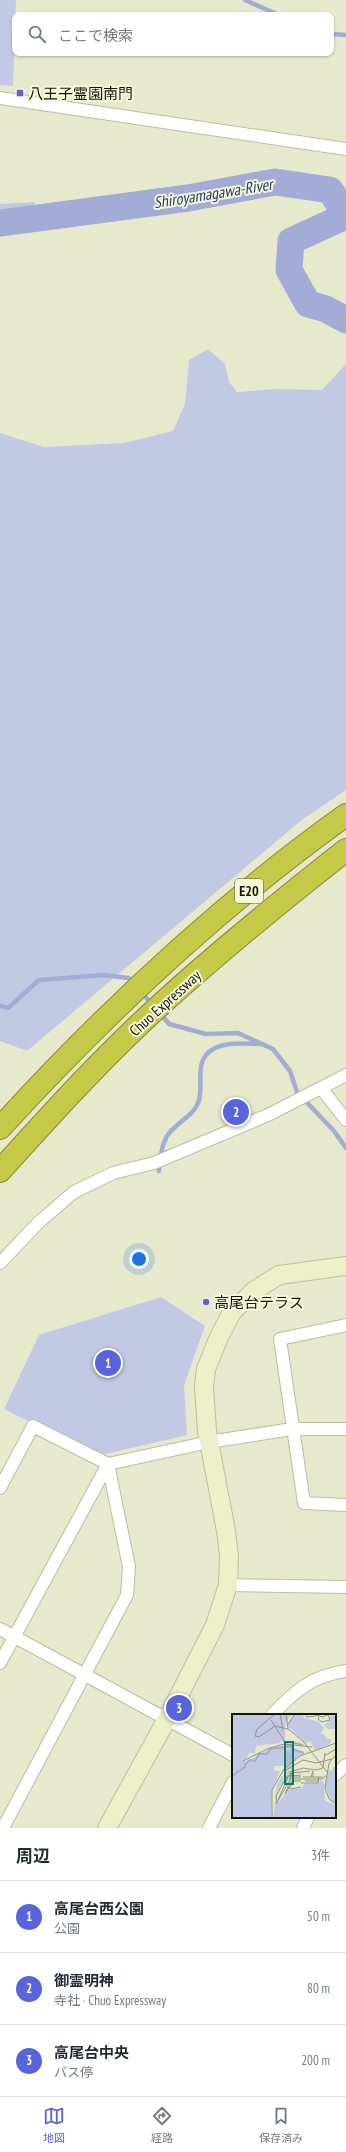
<!DOCTYPE html>
<html lang="ja">
<meta charset="utf-8">
<style>
:root{--surface:#fff;--page:#f6f6f7;--text:#1f2937;--muted:#747a83;--line:#e0e1e3;--accent:#5764db}
body{margin:0;font-family:"PT Sans Narrow","Noto Sans JP",sans-serif;background:var(--page);color:var(--text)}
.you{position:absolute;left:139px;top:1259px;width:14px;height:14px;margin:-10px;border:3px solid #fff;border-radius:50%;background:#1a73e8;box-shadow:0 0 0 6px #1a73e833}
.badge{display:grid;place-items:center;width:26px;height:26px;border-radius:50%;background:var(--accent);color:#fff;font-size:13px;font-weight:700}
.pin{position:absolute;translate:-50% -50%;border:2px solid #fff;box-shadow:0 1px 4px #0006}
.list{margin:0;padding:0;list-style:none}
h2{display:flex;justify-content:space-between;align-items:center;height:52px;margin:0;padding:0 16px;font-size:17px}
h2 small{font-size:13px;font-weight:400;color:var(--muted)}
.list li{display:grid;grid-template-columns:26px 1fr auto;gap:12px;align-items:center;box-sizing:border-box;height:72px;padding:0 16px;border-top:1px solid var(--line)}
.list b{display:block;font-size:15px;white-space:nowrap}
.list p{margin:0;font-size:13px;white-space:nowrap;color:var(--muted)}
.list em{font-size:13px;font-style:normal;color:var(--muted)}
.icon{flex:none;width:22px;height:22px;fill:none;stroke:currentColor;stroke-width:2;stroke-linecap:round;stroke-linejoin:round}
.map{position:relative;flex:none;width:346px;height:1828px;overflow:hidden}
.search{position:absolute;background:var(--surface);box-shadow:0 1px 3px #0004;left:12px;right:12px;top:12px;height:44px;display:flex;align-items:center;gap:10px;box-sizing:border-box;padding:0 14px;border-radius:8px;color:var(--muted);font-size:15px}
.sheet{height:268px;background:var(--surface)}
nav{display:flex;justify-content:space-around;align-items:center;box-sizing:border-box;height:56px;border-top:1px solid var(--line);background:var(--surface);font-size:11px;color:var(--muted)}
nav a{display:grid;justify-items:center;gap:2px}
nav .on{color:var(--accent)}
.map>svg:first-child{display:block}
.green{fill:#c3c9e4}
.lines{fill:none;stroke-linecap:round;stroke-linejoin:round}
.stream{stroke:#a2acd7;stroke-width:4.5}
.river{stroke:#a2acd7;stroke-width:27}
.street-casing{stroke:#babda0;stroke-width:14}
.secondary-casing{stroke:#babda0;stroke-width:20}
.highway-casing{stroke:#868a32;stroke-width:24}
.street{stroke:#fff;stroke-width:12}
.secondary{stroke:#edefc8;stroke-width:18}
.highway{stroke:#c4c948;stroke-width:22}
.poi-dot{fill:#5764db;stroke:#f4f7d9;stroke-width:1.5}
.labels{text-anchor:middle;dominant-baseline:central;stroke-width:4;stroke-linejoin:round;paint-order:stroke}
.shield{fill:#f4f7d9;stroke:#565847;stroke-width:1}
.shield-label{font-size:14px;font-weight:bold;fill:#131409}
.poi-label{font-size:15px;fill:#131409;stroke:#f4f7d9;text-anchor:start}
.street-label{font-size:15px;fill:#131409;stroke:#f4f7d9}
.water-label{font-size:16px;font-style:italic;fill:#2f376d;stroke:#f4f7d9}
.inset-river{fill:none;stroke:#a2acd7;stroke-width:2}
.inset-road{fill:none;stroke:#92947e;stroke-width:1}
.view{fill:#0f766e;fill-opacity:0.15;stroke:#0f766e;stroke-width:2}
.inset-edge{fill:none;stroke:#131409;stroke-width:2}
</style>
<div class="map">
<svg width="346" height="1828" viewBox="0 0 346 1828">
<rect width="100%" height="100%" fill="#e7e9cc"/>
<!-- green -->
<path class="green" d="M 0,0 L 16,0 L 13,86 L 0,85 Z
M 35,202 L 33,209 L 0,221 L 0,204 Z
M 208,349 L 225,364 L 229,382 L 237,392 L 276,389 L 322,390 L 346,364 L 346,790 L 303,819 L 27,1051 L 0,1041 L 0,433 L 44,447 L 124,443 L 173,431 L 185,404 L 189,360 Z
M 161,1297 L 205,1326 L 184,1385 L 187,1435 L 97,1456 L 4,1409 L 39,1335 Z"/>
<g class="lines">
<!-- stream -->
<path class="stream" d="M 245,0 L 279,15
M 331,34 L 346,35
M 141,992 L 152,1004
M 0,1006 L 8,1008 L 39,980 L 104,975 L 129,978 L 134,983
M 160,1013 L 169,1024 L 206,1034 L 238,1033 L 273,1049 L 290,1071 L 297,1092 L 334,1131 L 346,1148
M 159,1171 C 160,1159 161,1147 167,1136 C 176,1122 195,1116 199,1100 C 203,1085 196,1068 206,1055 C 218,1040 245,1044 261,1044"/>
<!-- river -->
<path class="river" d="M 0,223 L 188,198 L 275,182 L 330,190 L 341,207 L 337,220 L 291,241 L 289,270 L 308,304 L 326,309 L 346,320"/>
<defs>
<path id="street" d="M 0,98 L 346,149
M 321,1088 L 346,1120
M 0,1263 L 39,1222 L 74,1192 L 113,1173 L 154,1163 L 270,1114 L 346,1075
M 346,1325 L 280,1339 L 304,1503 L 346,1505
M 0,1488 L 33,1426 L 108,1464 L 129,1567 L 127,1595 L 3,1828
M 228,1585 L 346,1587
M 0,1629 L 233,1755
M 0,1663 L 108,1464 L 209,1442 L 292,1429 L 346,1429
M 272,1715 C 295,1691 311,1676 346,1671
M 335,1775 L 346,1765
M 209,1828 L 233,1782
M 303,1828 L 308,1817"/>
<path id="secondary" d="M 107,1828 L 167,1719 L 215,1625 L 228,1585 L 229,1556 L 226,1531 L 207,1431 L 204,1386 L 206,1369 L 219,1337 L 232,1312 L 255,1290 L 279,1275 L 346,1266"/>
<path id="highway" d="M 0,1128 C 105,1013 219,906 346,815
M 0,1171 C 46,1120 92,1069 142,1022 C 207,961 276,905 346,850"/>
</defs>
<!-- street casing -->
<use href="#street" class="street-casing"/>
<!-- secondary casing -->
<use href="#secondary" class="secondary-casing"/>
<!-- highway casing -->
<use href="#highway" class="highway-casing"/>
<!-- street -->
<use href="#street" class="street"/>
<!-- secondary -->
<use href="#secondary" class="secondary"/>
<!-- highway -->
<use href="#highway" class="highway"/>
</g>
<!-- markers -->
<g class="poi-dot">
<rect x="16" y="89" width="8" height="8" rx="2"/>
<circle cx="206" cy="1302" r="4"/>
</g>
<g class="labels">
<!-- shield labels -->
<rect class="shield" x="235" y="879" width="28" height="24" rx="3"/>
<g class="shield-label">
<text x="249" y="891">E20</text>
</g>
<!-- poi labels -->
<g class="poi-label">
<text x="28" y="93">八王子霊園南門</text>
<text x="214" y="1302">高尾台テラス</text>
</g>
<!-- street labels -->
<g class="street-label">
<text transform="translate(165 1003) rotate(-42)">Chuo Expressway</text>
</g>
<!-- water labels -->
<g class="water-label">
<text transform="translate(213 193) rotate(-9)">Shiroyamagawa-River</text>
</g>
</g>
<!-- overview -->
<g transform="translate(232 1714)">
<rect width="104" height="104" fill="#e7e9cc"/>
<path d="M 0,0 L 60,0 L 53,10 L 53,30 L 49,26 L 48,29 L 24,32 L 23,39 L 17,39 L 14,47 L 10,46 L 15,49 L 16,46 L 25,43 L 26,40 L 42,34 L 54,33 L 50,39 L 63,35 L 72,39 L 54,52 L 42,52 L 42,57 L 48,57 L 40,77 L 39,104 L 0,104 L 0,59 L 3,59 L 0,57 ZM 62,0 L 70,0 L 73,4 L 87,8 L 92,14 L 89,20 L 92,20 L 95,25 L 100,25 L 98,30 L 83,36 L 78,27 L 74,29 L 55,12 ZM 100,1 L 104,3 L 104,15 L 96,15 L 92,11 L 99,6 L 97,3 ZM 101,53 L 104,53 L 104,90 L 98,86 L 93,70 L 97,56 L 100,57 ZM 51,61 L 51,68 L 45,78 L 45,90 L 57,76 L 70,74 L 72,70 L 86,69 L 89,66 L 92,69 L 93,87 L 104,91 L 104,104 L 41,104 L 45,70 Z" fill="#c3c9e4"/>
<path class="inset-river" d="M 59,28 L 71,31M 13,50 L 18,46 L 23,47 L 27,40 L 35,40 L 38,35 L 59,32 L 60,35 L 72,39M 0,62 L 13,53 L 13,50"/>
<path class="inset-road" d="M 43,0 L 25,15 L 23,22 L 27,23 L 43,12M 48,0 L 51,16M 54,0 L 56,15 L 71,27 L 95,58M 73,0 L 75,3 L 84,2M 81,0 L 91,3 L 97,0M 87,2 L 86,5 L 90,8 L 98,6 L 96,1M 39,6 L 53,28M 56,10 L 63,0M 43,12 L 56,15M 104,41 L 97,49 L 93,74 L 97,85 L 104,90M 92,42 L 104,35M 11,47 L 35,35 L 52,30 L 80,33M 52,57 L 71,46 L 84,49 L 100,45M 69,63 L 60,63 L 59,59 L 78,57M 71,63 L 91,63M 79,63 L 81,57 L 81,63M 58,65 L 90,65 L 95,61M 73,67 L 87,67M 69,69 L 86,69 L 87,63M 55,73 L 59,75 L 69,73M 53,79 L 60,67 L 69,67M 53,80 L 60,70M 46,86 L 56,63M 45,89 L 44,82 L 55,62 L 69,61M 44,90 L 58,66 L 58,58 L 71,54 L 84,56 L 91,54 L 93,39M 40,104 L 40,76 L 52,55 L 68,42 L 104,29"/>
<path class="view" d="M 53,28 L 61,28 L 61,70 L 53,70 Z"/>
<rect width="104" height="104" class="inset-edge"/>
</g>
</svg>
<div class="you"></div>
<div class="pin badge" style="left:108px;top:1363px">1</div>
<div class="pin badge" style="left:236px;top:1112px">2</div>
<div class="pin badge" style="left:179px;top:1708px">3</div>
<div class="search"><svg class="icon" aria-label="search" viewBox="0 0 24 24"><circle cx="10" cy="10" r="6"/><path d="M15 15l6 6"/></svg>ここで検索</div>
</div>
<section class="sheet">
<h2>周辺<small>3件</small></h2>
<ul class="list">
<li><span class="badge">1</span><div><b>高尾台西公園</b><p>公園</p></div><em>50 m</em></li>
<li><span class="badge">2</span><div><b>御霊明神</b><p>寺社 · Chuo Expressway</p></div><em>80 m</em></li>
<li><span class="badge">3</span><div><b>高尾台中央</b><p>バス停</p></div><em>200 m</em></li>
</ul>
</section>
<nav>
<a class="on"><svg class="icon" aria-label="map" viewBox="0 0 24 24"><path d="M3 6l6-2 6 2 6-2v14l-6 2-6-2-6 2zM9 4v14M15 6v14"/></svg>地図</a>
<a><svg class="icon" aria-label="directions" viewBox="0 0 24 24"><path d="M12 3l9 9-9 9-9-9zM9 14v-3h6M13 9l2 2-2 2"/></svg>経路</a>
<a><svg class="icon" aria-label="saved" viewBox="0 0 24 24"><path d="M7 4h10v16l-5-4-5 4z"/></svg>保存済み</a>
</nav>
